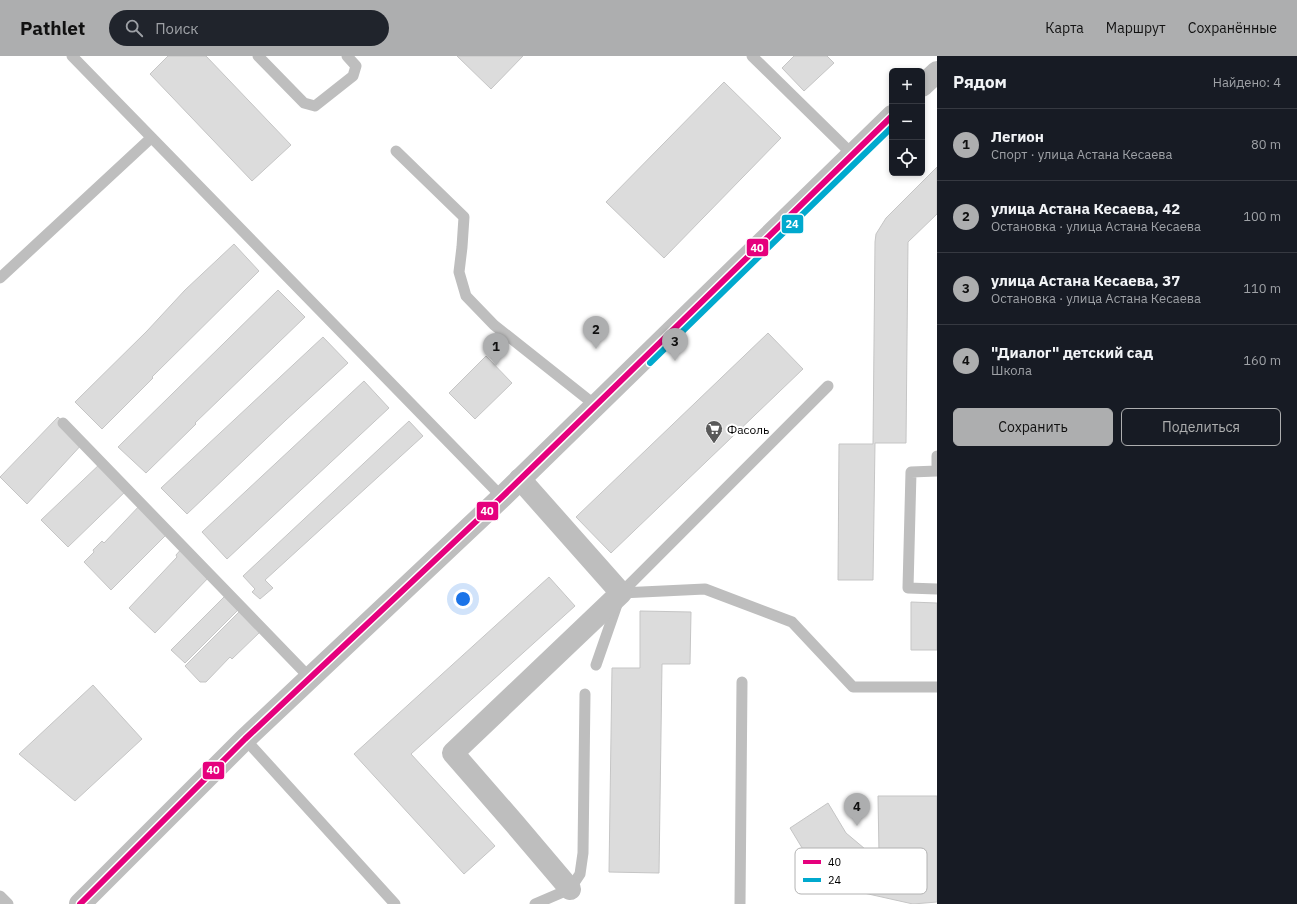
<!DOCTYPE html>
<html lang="ru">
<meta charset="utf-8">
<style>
:root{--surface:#171b24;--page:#20242c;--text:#f1f3f6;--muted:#9ea1a6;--line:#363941;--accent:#adaeaf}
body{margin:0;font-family:"IBM Plex Sans",sans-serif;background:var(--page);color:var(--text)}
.controls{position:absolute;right:12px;top:12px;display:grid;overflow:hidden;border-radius:6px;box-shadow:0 2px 6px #0003}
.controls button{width:36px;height:36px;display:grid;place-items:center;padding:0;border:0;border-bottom:1px solid var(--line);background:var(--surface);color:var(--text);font:20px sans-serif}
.you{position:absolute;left:463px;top:543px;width:14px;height:14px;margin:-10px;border:3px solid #fff;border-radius:50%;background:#1a73e8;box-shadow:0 0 0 6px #1a73e833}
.badge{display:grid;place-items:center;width:26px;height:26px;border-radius:50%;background:var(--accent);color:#111;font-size:13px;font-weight:700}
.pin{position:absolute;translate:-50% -33px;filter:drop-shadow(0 1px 2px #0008)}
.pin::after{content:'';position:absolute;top:21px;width:14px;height:12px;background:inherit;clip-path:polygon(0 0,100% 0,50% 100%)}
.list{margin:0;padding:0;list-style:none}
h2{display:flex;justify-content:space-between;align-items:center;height:52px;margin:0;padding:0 16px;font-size:17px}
h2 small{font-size:13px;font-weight:400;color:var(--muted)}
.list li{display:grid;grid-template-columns:26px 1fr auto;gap:12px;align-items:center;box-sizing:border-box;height:72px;padding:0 16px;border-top:1px solid var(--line)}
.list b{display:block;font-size:15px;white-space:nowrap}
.list p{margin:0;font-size:13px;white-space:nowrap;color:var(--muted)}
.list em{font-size:13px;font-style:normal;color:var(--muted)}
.actions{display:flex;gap:8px;padding:12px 16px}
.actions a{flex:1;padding:9px 0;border:1px solid var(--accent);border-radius:6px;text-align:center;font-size:14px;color:var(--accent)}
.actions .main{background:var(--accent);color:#111}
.icon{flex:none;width:22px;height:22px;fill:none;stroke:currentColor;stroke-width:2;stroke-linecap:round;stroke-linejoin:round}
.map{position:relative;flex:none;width:937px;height:848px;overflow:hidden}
header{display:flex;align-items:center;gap:24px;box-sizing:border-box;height:56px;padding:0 20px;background:var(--accent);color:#111}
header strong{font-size:19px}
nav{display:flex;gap:22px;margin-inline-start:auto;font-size:14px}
.search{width:280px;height:36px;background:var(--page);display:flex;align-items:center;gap:10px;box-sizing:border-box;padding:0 14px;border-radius:22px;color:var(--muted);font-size:15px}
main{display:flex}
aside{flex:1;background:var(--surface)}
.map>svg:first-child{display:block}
.building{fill:#dcdcdc;stroke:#c5c5c5}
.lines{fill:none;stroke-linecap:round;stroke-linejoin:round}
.service{stroke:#bebebe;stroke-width:11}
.minor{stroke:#bebebe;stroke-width:22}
.tertiary{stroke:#bebebe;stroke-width:22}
.bus-1-casing{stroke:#fff;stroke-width:9}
.bus-2-casing{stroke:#fff;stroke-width:9}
.bus-1{stroke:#e5007d;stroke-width:6}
.bus-2{stroke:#00a9ce;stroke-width:6}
.labels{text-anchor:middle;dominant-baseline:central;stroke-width:4;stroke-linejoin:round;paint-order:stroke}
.poi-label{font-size:12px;fill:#000;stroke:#fff;text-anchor:start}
.key{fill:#fff;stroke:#b2b2b2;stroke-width:1}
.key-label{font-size:11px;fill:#000}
.line-badge{stroke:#fff;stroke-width:1.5}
.badge-label{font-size:11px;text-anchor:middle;font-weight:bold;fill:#fff}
</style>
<header>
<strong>Pathlet</strong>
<div class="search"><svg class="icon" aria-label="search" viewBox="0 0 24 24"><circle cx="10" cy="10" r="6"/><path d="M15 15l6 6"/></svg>Поиск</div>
<nav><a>Карта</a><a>Маршрут</a><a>Сохранённые</a></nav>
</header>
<main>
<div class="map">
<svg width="937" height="848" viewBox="0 0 937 848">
<rect width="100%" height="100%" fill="#fff"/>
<!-- building -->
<path class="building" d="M 168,0 L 206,0 L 291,89 L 252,125 L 150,18 Z
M 457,0 L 523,0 L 491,33 Z
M 794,0 L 827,0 L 834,7 L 804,35 L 782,12 Z
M 724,26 L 781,82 L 664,202 L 606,146 Z
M 937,111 L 937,158 L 908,186 L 906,387 L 875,387 L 873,524 L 838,524 L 839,388 L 873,388 L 875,186 L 876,178 L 886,162 Z
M 234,188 L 259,215 L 152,321 L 153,322 L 102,373 L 75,346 L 147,275 L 185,234 Z
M 278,234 L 305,261 L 195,367 L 196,368 L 146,417 L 118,391 Z
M 768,277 L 803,313 L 611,497 L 576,461 Z
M 323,281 L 348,307 L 286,364 L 187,458 L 161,432 Z
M 486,300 L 512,327 L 475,363 L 449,337 Z
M 364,325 L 389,352 L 227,503 L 202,476 Z
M 58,361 L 84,386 L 27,448 L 0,421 Z
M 409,365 L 423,380 L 265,524 L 273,532 L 260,543 L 252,536 L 255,533 L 243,520 Z
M 102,406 L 129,432 L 68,491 L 41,464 Z
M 143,446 L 170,475 L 111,534 L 84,506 L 94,496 L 93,494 L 102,485 L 104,487 Z
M 184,490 L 212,518 L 155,577 L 129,552 L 177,501 L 176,499 Z
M 549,521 L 575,550 L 411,698 L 495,790 L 464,818 L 354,698 Z
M 230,535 L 244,548 L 185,607 L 171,594 Z
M 911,546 L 937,547 L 937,594 L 911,594 Z
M 240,555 L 261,575 L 232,603 L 230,601 L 206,626 L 200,626 L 185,610 Z
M 640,555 L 691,556 L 690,608 L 662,608 L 659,817 L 609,816 L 612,612 L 640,612 Z
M 93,629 L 142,683 L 75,745 L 19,698 Z
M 878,740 L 937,740 L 937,846 L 913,848 L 846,833 L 810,805 L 790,772 L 828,747 L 846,777 L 871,798 L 879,797 Z"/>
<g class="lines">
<!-- service -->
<path class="service" d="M 72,0 L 502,441
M 258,0 L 304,47 L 315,50 L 353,20 L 356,10 L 347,0
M 752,0 L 852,98
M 396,95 L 464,161 L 462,191 L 459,216 L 466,240 L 494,269 L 595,349
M 0,222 L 151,82
M 63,367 L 310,622
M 937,400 L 937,415 L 911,416 L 908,532 L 937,533
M 621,537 L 705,533 L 792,566 L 853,631 L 937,631
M 596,609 L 621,537 L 828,330
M 245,683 L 395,848
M 0,840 L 8,848
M 535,848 L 570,833 L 580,818 L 583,797 L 585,638
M 740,848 L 742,626"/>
<!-- minor -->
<path class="minor" d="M 520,423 L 621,537 L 453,697 L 514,767 L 570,833"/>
<!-- tertiary -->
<path class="tertiary" d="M 922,30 L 937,16
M 80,848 L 245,683 L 502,441 L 892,60"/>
<defs>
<path id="bus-1" d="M 80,848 L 245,683 L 502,441 L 892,60"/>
<path id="bus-2" d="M 650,307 L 892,71"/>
</defs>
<!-- bus-1 casing -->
<use href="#bus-1" class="bus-1-casing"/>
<!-- bus-2 casing -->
<use href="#bus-2" class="bus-2-casing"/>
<!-- bus-1 -->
<use href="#bus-1" class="bus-1"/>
<!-- bus-2 -->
<use href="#bus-2" class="bus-2"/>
</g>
<!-- icons -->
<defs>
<symbol id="supermarket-pin" viewBox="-11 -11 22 30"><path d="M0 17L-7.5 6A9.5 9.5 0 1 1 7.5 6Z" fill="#595959" stroke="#fff"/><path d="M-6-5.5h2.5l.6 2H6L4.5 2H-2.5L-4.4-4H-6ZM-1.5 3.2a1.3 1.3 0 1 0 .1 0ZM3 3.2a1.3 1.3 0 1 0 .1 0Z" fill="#fff"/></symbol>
</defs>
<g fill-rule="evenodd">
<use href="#supermarket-pin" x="704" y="363" width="20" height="27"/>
</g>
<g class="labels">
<!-- poi labels -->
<g class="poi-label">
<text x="727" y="373">Фасоль</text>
</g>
</g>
<!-- legend -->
<rect x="795" y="792" width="132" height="46" rx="6" class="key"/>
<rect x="803" y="804" width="18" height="4" fill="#e5007d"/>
<rect x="803" y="822" width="18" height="4" fill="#00a9ce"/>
<g class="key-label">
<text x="828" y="810">40</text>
<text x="828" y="828">24</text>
</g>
<g class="line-badge">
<rect x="781" y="158" width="23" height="20" rx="4" fill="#00a9ce"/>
<rect x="746" y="182" width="23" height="19" rx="4" fill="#e5007d"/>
<rect x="476" y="445" width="23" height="20" rx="4" fill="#e5007d"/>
<rect x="202" y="705" width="23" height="19" rx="4" fill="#e5007d"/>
</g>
<g class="badge-label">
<text x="792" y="172">24</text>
<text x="757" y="196">40</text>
<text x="487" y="459">40</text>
<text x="213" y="718">40</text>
</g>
</svg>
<div class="controls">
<button>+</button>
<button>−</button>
<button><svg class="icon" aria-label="locate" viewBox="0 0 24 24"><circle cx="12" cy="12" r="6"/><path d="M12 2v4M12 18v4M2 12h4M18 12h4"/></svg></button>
</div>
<div class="you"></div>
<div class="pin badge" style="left:496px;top:310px">1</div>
<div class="pin badge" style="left:596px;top:293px">2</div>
<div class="pin badge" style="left:675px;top:305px">3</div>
<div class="pin badge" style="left:857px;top:770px">4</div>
</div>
<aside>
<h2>Рядом<small>Найдено: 4</small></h2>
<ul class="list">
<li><span class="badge">1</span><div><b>Легион</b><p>Спорт · улица Астана Кесаева</p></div><em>80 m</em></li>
<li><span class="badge">2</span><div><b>улица Астана Кесаева, 42</b><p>Остановка · улица Астана Кесаева</p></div><em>100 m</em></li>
<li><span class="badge">3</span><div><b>улица Астана Кесаева, 37</b><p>Остановка · улица Астана Кесаева</p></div><em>110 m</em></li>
<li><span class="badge">4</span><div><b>&quot;Диалог&quot; детский сад</b><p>Школа</p></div><em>160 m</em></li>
</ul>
<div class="actions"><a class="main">Сохранить</a><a>Поделиться</a></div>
</aside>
</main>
